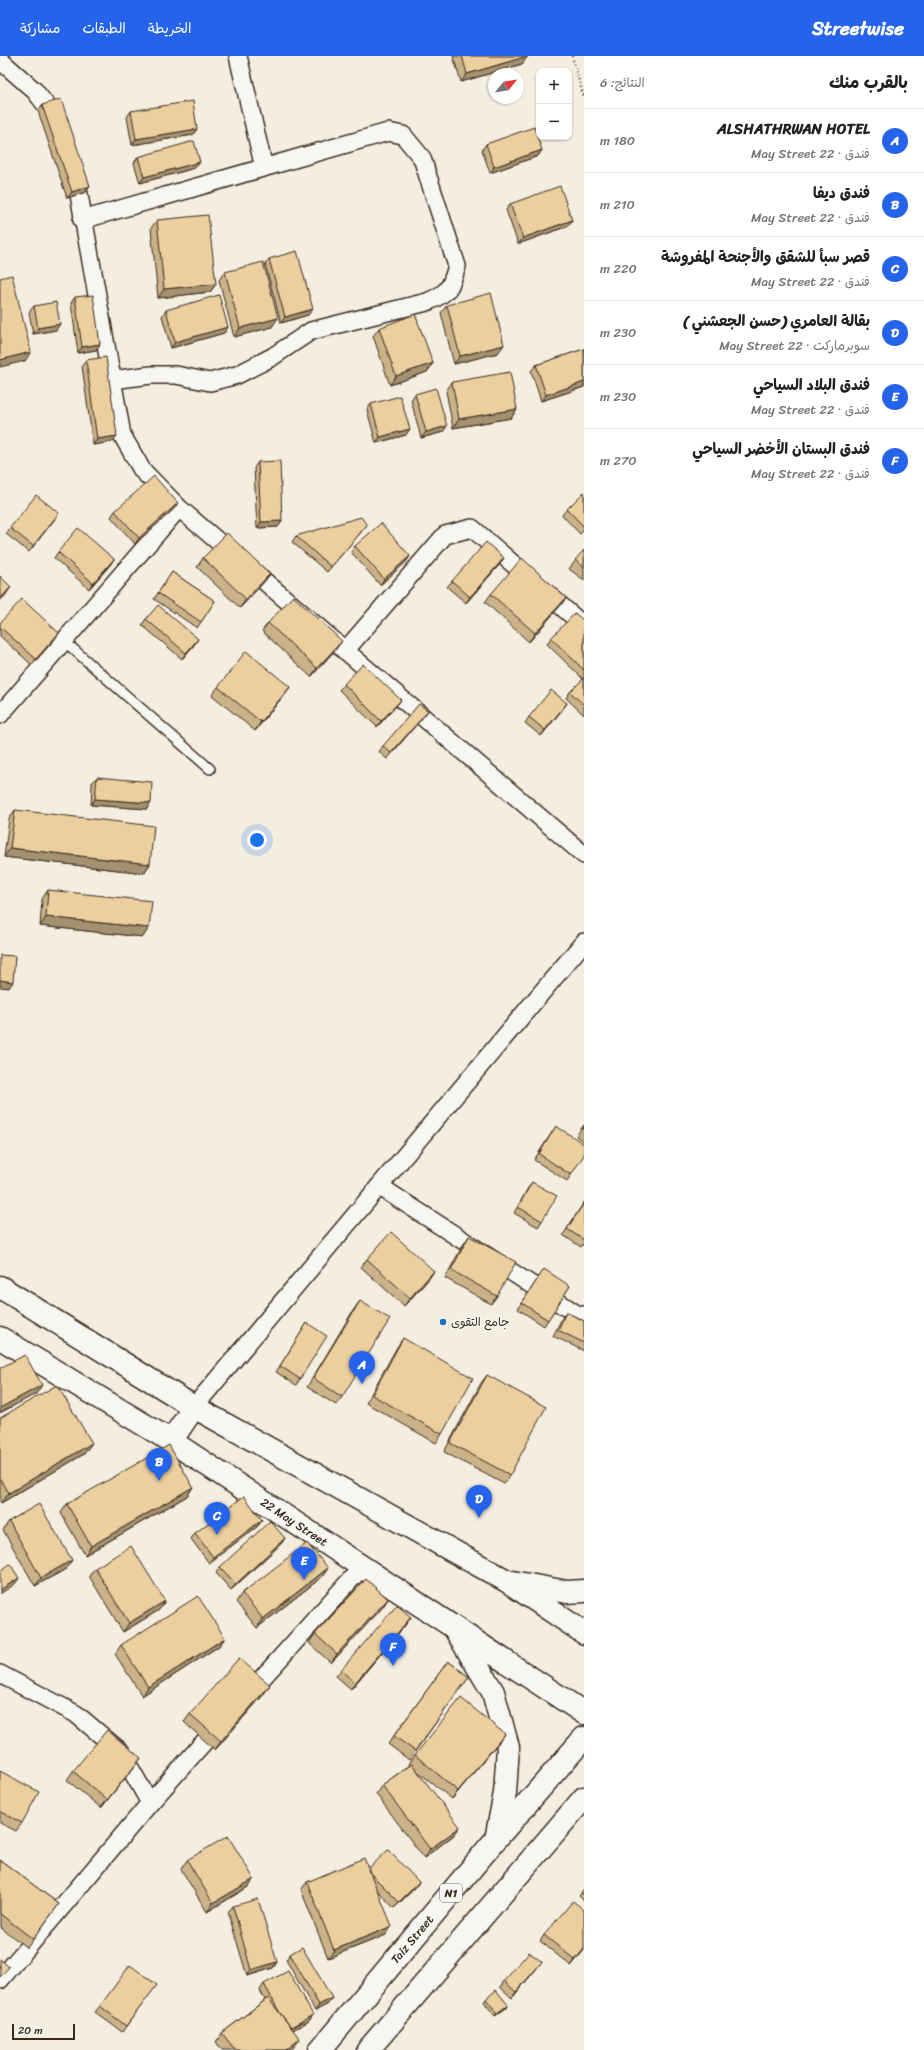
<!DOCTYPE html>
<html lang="ar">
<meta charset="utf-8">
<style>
:root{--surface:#fff;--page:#f2f2f2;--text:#222;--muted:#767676;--line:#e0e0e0;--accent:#2563eb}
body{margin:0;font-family:Sriracha,"Playpen Sans Arabic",sans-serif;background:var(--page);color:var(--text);direction:rtl}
.controls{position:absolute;right:12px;top:12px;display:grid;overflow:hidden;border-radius:8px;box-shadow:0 1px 3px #0004}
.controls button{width:36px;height:36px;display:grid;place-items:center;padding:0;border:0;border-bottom:1px solid var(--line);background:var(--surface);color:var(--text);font:20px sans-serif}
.compass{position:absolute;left:488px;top:12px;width:36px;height:36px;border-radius:50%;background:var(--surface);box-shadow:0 1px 3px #0004;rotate:60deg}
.scale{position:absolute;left:12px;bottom:10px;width:63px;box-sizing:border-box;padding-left:4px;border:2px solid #3b2a1e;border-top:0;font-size:11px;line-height:14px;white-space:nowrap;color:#3b2a1e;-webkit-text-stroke:3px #f6f6f2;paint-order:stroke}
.you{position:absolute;left:257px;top:784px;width:14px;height:14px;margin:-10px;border:3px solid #fff;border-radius:50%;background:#1a73e8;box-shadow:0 0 0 6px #1a73e833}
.badge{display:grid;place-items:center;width:26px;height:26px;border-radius:50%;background:var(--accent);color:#fff;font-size:13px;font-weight:700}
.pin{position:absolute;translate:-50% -33px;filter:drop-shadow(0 1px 2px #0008)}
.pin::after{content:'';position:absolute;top:21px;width:14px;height:12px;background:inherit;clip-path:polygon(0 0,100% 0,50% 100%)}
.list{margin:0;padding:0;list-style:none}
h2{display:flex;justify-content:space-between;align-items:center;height:52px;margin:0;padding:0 16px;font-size:17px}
h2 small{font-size:13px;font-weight:400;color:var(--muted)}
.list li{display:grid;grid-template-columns:26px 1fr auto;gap:12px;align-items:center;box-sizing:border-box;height:64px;padding:0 16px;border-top:1px solid var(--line)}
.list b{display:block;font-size:15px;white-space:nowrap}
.list p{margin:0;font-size:13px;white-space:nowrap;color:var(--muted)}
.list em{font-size:13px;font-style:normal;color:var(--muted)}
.map{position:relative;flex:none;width:584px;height:1994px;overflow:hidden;direction:ltr}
header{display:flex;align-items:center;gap:24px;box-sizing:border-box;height:56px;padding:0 20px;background:var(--accent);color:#fff}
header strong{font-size:19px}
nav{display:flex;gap:22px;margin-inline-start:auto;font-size:14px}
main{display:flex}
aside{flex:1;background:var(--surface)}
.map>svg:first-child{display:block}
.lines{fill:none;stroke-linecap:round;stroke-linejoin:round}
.lane-casing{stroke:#3b2a1e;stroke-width:12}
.street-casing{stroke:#3b2a1e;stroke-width:20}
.secondary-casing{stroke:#3b2a1e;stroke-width:25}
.highway-casing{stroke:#3b2a1e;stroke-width:25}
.path{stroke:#3b2a1e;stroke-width:2.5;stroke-dasharray:1 3;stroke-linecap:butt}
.lane{stroke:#f6f6f2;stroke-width:9}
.street{stroke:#f6f6f2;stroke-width:17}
.secondary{stroke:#f6f6f2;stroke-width:22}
.highway{stroke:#f6f6f2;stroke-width:22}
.wall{fill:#cab289;stroke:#3b2a1e}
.shaded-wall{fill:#a4916f;stroke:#3b2a1e}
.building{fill:#ebcf9f;stroke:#3b2a1e}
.poi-dot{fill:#1f6fb2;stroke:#f6f6f2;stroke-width:1.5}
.labels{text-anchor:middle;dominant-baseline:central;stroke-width:3;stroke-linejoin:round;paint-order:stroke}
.shield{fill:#f6f6f2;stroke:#73675e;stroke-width:1}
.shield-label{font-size:11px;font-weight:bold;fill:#3b2a1e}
.poi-label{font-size:12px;fill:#3b2a1e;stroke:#f6f6f2;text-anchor:start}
.street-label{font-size:12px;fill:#3b2a1e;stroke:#f6f6f2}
</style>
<header>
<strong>Streetwise</strong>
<nav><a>الخريطة</a><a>الطبقات</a><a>مشاركة</a></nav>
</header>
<main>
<aside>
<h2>بالقرب منك<small>النتائج: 6</small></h2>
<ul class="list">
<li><span class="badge">A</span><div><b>ALSHATHRWAN HOTEL</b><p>فندق · 22 May Street</p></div><em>180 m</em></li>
<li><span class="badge">B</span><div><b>فندق ديفا</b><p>فندق · 22 May Street</p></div><em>210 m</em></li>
<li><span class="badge">C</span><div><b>قصر سبأ للشقق والأجنحة المفروشة</b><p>فندق · 22 May Street</p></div><em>220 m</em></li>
<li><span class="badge">D</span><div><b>بقالة العامري (حسن الجعشني )</b><p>سوبرماركت · 22 May Street</p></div><em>230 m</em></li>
<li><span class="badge">E</span><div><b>فندق البلاد السياحي</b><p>فندق · 22 May Street</p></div><em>230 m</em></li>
<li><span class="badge">F</span><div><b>فندق البستان الأخضر السياحي</b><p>فندق · 22 May Street</p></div><em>270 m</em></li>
</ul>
</aside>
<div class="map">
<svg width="584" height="1994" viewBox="0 0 584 1994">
<rect width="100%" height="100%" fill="#f4eee1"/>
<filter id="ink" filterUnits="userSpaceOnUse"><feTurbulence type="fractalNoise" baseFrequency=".025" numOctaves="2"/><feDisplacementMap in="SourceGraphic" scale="8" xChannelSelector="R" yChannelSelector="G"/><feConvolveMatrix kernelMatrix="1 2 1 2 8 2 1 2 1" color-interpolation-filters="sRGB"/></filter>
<g filter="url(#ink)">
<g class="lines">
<defs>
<path id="lane" d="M 64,585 L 210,713"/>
<path id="street" d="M 238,0 L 264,112
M 0,4 L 35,35 L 59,66
M 75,116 L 122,379 L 142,414 L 179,452 L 584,799
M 82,164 L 388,76 L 403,79 L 422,102 L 457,210 C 451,231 449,237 427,246 L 311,275 L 272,301 L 237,319 L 210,326 L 176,319 L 151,319 L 112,324
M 345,595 L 445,479 L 472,472 L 584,570
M 0,659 L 179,452
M 379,1130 L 578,1259 L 584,1259
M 194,1351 L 584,886
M 0,1618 L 76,1658 L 121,1696 L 150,1747
M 246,1640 L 363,1510
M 0,1924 L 150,1747 L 220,1668"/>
<g id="secondary">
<path d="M 0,1231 L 194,1351 L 507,1525 L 584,1577"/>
<path id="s1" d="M 0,1282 L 171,1385 L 584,1657"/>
<path d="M 171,1385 L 194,1351"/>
</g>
<g id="highway">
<path d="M 507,1525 L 567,1536 L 584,1535"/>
<path d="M 455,1573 L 493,1636 L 508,1691 L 505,1737 L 496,1783"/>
<path id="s2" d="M 320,1994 L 496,1783 L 584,1682"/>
<path d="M 368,1994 L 584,1742"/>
</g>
</defs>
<!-- lane casing -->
<use href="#lane" class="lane-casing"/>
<!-- street casing -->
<use href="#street" class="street-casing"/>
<!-- secondary casing -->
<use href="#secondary" class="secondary-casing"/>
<!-- highway casing -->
<use href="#highway" class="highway-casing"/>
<!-- path -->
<path class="path" d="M 572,0 L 584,42"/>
<!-- lane -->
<use href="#lane" class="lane"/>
<!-- street -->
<use href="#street" class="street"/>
<!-- secondary -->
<use href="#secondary" class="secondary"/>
<!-- highway -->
<use href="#highway" class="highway"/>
</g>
<!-- wall -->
<path class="wall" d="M 453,0 L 528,0 L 522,8 L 461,26 Z
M 42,49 L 90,130 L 86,136 L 67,142 L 38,55 Z
M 131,55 L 193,79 L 132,89 L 127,61 Z
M 486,88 L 542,94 L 538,100 L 490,117 L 482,94 Z
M 138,101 L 200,106 L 195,112 L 140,127 L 134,107 Z
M 510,148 L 572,164 L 568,170 L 518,188 L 506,154 Z
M 157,164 L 216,228 L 210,236 L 158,242 L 151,172 Z
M 269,203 L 308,259 L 281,267 L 265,208 Z
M 225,216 L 272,271 L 234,281 L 219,224 Z
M 75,241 L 100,288 L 96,294 L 78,297 L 71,247 Z
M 447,249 L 498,297 L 454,308 L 441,257 Z
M 34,250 L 56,274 L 33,278 L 29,256 Z
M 166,254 L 228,271 L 224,277 L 171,292 L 162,260 Z
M 379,272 L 433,307 L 427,316 L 390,329 L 373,280 Z
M 584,293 L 584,331 L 541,345 L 531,315 L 536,309 Z
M 86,304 L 112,386 L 93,389 L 82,310 Z
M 452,326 L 517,353 L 511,362 L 453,372 L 446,335 Z
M 415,338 L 443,376 L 421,382 L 411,344 Z
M 371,348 L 406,379 L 376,387 L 367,354 Z
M 258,406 L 282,465 L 278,471 L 257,472 L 254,412 Z
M 584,436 L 584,474 L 580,478 L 562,459 L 567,453 Z
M 174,453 L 135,488 L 111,461 L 115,455 Z
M 55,463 L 29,496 L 6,478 L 10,472 Z
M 367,469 L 362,475 L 327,516 L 292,486 L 296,480 Z
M 355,490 L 410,500 L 406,506 L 380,529 L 351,496 Z
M 584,494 L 584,524 L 569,513 Z
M 58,496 L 114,503 L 110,509 L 89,533 L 54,502 Z
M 203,502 L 270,518 L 264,526 L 240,552 L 197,511 Z
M 504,502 L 500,508 L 466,547 L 447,531 L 452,525 Z
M 172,516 L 215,545 L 197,572 L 154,543 Z
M 491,538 L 566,542 L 560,550 L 529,586 L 485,546 Z
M 146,563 L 194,589 L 182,603 L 142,569 Z
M 584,565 L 584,659 L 566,642 L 570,636 L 583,623 L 547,588 L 551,582 Z
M 0,567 L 55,583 L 32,609 L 0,580 Z
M 268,567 L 336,593 L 311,621 L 262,575 Z
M 344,628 L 401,644 L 396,650 L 377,671 L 339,634 Z
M 218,631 L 290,631 L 284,639 L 255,675 L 212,639 Z
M 567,647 L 541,680 L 525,667 L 529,661 Z
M 423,661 L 387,703 L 379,696 L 383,690 Z
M 97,721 L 147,753 L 91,749 L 92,727 Z
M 15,754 L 150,808 L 144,817 L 4,801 L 9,763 Z
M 48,834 L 143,881 L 40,870 L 42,843 Z
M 584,1069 L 584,1086 L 576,1080 Z
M 556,1070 L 571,1119 L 567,1125 L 534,1104 Z
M 532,1126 L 542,1165 L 538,1171 L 514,1157 L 528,1132 Z
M 584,1146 L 584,1187 L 581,1191 L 563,1179 Z
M 469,1180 L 497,1240 L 491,1248 L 445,1222 L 463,1189 Z
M 367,1203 L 434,1215 L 428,1224 L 404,1250 L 361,1211 Z
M 540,1219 L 570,1230 L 544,1270 L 518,1253 Z
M 360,1245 L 342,1341 L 336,1349 L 307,1331 L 354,1253 Z
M 566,1256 L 584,1265 L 584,1295 L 553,1280 L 562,1262 Z
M 307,1267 L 300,1323 L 296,1329 L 276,1316 Z
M 403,1282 L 442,1378 L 436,1387 L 366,1347 L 397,1291 Z
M 487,1319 L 510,1419 L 504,1428 L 444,1396 L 481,1327 Z
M 0,1362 L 84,1398 L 1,1447 L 0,1445 Z
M 193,1431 L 187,1440 L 85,1499 L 61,1457 L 67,1448 Z
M 262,1464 L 258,1470 L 209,1507 L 191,1483 L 195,1477 Z
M 9,1465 L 66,1513 L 35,1530 L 3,1474 Z
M 285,1482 L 281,1488 L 231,1534 L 216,1517 L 220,1511 Z
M 95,1512 L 159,1554 L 123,1576 L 89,1520 Z
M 328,1512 L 322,1521 L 257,1572 L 236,1546 L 242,1537 Z
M 388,1543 L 382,1552 L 331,1607 L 309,1587 L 315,1578 Z
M 407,1567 L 351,1633 L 336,1620 L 341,1614 Z
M 225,1582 L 219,1590 L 142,1640 L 115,1598 L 121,1589 Z
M 448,1605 L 469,1621 L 409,1704 L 388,1688 Z
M 264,1638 L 215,1694 L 184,1666 L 190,1658 Z
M 505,1678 L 499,1686 L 452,1743 L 416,1714 L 454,1779 L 424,1802 L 376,1738 L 382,1729 L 410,1709 L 409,1708 L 415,1699 Z
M 135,1710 L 101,1752 L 67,1724 L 73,1715 Z
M 0,1715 L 22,1767 L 16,1775 L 0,1767 Z
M 0,1804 L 59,1848 L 27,1892 L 0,1871 Z
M 187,1804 L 248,1831 L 207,1856 L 181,1813 Z
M 368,1813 L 419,1826 L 415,1832 L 394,1852 L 377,1834 L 386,1879 L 328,1902 L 301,1834 L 307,1826 Z
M 584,1834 L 584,1845 L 579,1840 Z
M 233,1850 L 277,1906 L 273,1912 L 247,1920 L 228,1856 Z
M 544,1879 L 584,1894 L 571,1910 L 540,1885 Z
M 290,1898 L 328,1948 L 315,1955 L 286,1904 Z
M 542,1906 L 512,1942 L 500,1931 L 504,1925 Z
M 264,1928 L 313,1959 L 309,1965 L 293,1974 L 294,1991 L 291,1994 L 222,1994 L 216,1986 L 222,1977 L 265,1944 L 260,1934 Z
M 152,1935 L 122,1976 L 95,1956 L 100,1950 Z
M 486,1943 L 508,1949 L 506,1952 L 495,1960 L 484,1946 Z"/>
<!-- shaded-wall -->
<path class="shaded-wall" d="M 528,0 L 522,8 L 461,26 L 467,18 Z
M 197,73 L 193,79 L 132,89 L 136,83 Z
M 542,94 L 538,100 L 490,117 L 494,111 Z
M 200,106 L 195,112 L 140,127 L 144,121 Z
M 90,130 L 86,136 L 67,142 L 72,136 Z
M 572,164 L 568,170 L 518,188 L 523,182 Z
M 216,228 L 210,236 L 158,242 L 164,233 Z
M 313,253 L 308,259 L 281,267 L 285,261 Z
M 278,262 L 272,271 L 234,281 L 240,272 Z
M 60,268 L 56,274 L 33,278 L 38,272 Z
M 228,271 L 224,277 L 171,292 L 175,286 Z
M 100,288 L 96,294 L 78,297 L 82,291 Z
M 504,289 L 498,297 L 454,308 L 460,300 Z
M 31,296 L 25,305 L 0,311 L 0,304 Z
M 433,307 L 427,316 L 390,329 L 396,320 Z
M 584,326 L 584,331 L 541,345 L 546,339 Z
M 517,353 L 511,362 L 453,372 L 459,363 Z
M 447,370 L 443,376 L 421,382 L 426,376 Z
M 410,373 L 406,379 L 376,387 L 380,381 Z
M 117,380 L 112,386 L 93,389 L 97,383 Z
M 178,447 L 174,453 L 135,488 L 139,482 Z
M 282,465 L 278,471 L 257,472 L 261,466 Z
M 410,500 L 406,506 L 380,529 L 384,523 Z
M 504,502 L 500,508 L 466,547 L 470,541 Z
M 114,503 L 110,509 L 89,533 L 93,527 Z
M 270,518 L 264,526 L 240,552 L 246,543 Z
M 11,531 L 5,540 L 0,545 L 0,543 Z
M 566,542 L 560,550 L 529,586 L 535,577 Z
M 59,577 L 55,583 L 32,609 L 36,603 Z
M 198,583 L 194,589 L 182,603 L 186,597 Z
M 342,585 L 336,593 L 311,621 L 317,612 Z
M 290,631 L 284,639 L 255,675 L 261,666 Z
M 401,644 L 396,650 L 377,671 L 381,665 Z
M 567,647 L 563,653 L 541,680 L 545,674 Z
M 428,655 L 423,661 L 387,703 L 391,697 Z
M 95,743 L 151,747 L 147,753 L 91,749 Z
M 10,792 L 150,808 L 144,817 L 4,801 Z
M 46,861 L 149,872 L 143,881 L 40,870 Z
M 0,924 L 13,926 L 9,932 L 0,931 Z
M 434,1215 L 428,1224 L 404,1250 L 410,1242 Z
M 42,1329 L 36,1338 L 0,1357 L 0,1352 Z
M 92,1387 L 84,1398 L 1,1447 L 9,1437 Z
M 193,1431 L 187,1440 L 85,1499 L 91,1490 Z
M 262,1464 L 258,1470 L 209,1507 L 213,1501 Z
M 285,1482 L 281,1488 L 231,1534 L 236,1528 Z
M 72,1504 L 66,1513 L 35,1530 L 41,1522 Z
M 328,1512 L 322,1521 L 257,1572 L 263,1563 Z
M 19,1522 L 15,1528 L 0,1538 L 0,1534 Z
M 388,1543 L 382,1552 L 331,1607 L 337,1598 Z
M 165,1545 L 159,1554 L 123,1576 L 129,1567 Z
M 411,1561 L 407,1567 L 351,1633 L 355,1627 Z
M 225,1582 L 219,1590 L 142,1640 L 148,1631 Z
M 270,1629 L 264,1638 L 215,1694 L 221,1685 Z
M 505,1678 L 499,1686 L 452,1743 L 458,1735 Z
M 141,1702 L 135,1710 L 101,1752 L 107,1744 Z
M 460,1771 L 454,1779 L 424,1802 L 430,1793 Z
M 254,1823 L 248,1831 L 207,1856 L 213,1847 Z
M 419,1826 L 415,1832 L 394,1852 L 399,1846 Z
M 392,1870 L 386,1879 L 328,1902 L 334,1894 Z
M 584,1893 L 584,1894 L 571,1910 L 575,1904 Z
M 277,1906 L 273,1912 L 247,1920 L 251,1914 Z
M 542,1906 L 512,1942 L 516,1936 Z
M 332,1942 L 328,1948 L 315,1955 L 319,1949 Z
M 508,1949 L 506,1952 L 495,1960 L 497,1957 Z
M 313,1959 L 309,1965 L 284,1979 L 289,1973 Z
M 300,1983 L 294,1991 L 291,1994 L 286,1994 Z"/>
<!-- building -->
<path class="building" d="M 462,0 L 528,0 L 467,18 Z
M 61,43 L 90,130 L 72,136 L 42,49 Z
M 193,45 L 197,73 L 136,83 L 131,55 Z
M 534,71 L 542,94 L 494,111 L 486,88 Z
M 194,85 L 200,106 L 144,121 L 138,101 Z
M 560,130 L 572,164 L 523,182 L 510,148 Z
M 208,159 L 216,228 L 164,233 L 157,164 Z
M 297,195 L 313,253 L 285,261 L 269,203 Z
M 263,206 L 278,262 L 240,272 L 225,216 Z
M 12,219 L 31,296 L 0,304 L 0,222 Z
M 491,237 L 504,289 L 460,300 L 447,249 Z
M 93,239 L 100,288 L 82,291 L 75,241 Z
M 219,239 L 228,271 L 175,286 L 166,254 Z
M 56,246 L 60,268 L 38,272 L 34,250 Z
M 415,258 L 433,307 L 396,320 L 379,272 Z
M 584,293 L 584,326 L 546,339 L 536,309 Z
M 106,301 L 117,380 L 97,383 L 86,304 Z
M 510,316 L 517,353 L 459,363 L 452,326 Z
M 436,332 L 447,370 L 426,376 L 415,338 Z
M 400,340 L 410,373 L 380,381 L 371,348 Z
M 280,405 L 282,465 L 261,466 L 258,406 Z
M 154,420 L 178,447 L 139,482 L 115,455 Z
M 584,436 L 584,471 L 567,453 Z
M 36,439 L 59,457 L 33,490 L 10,472 Z
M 361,461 L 367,469 L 331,511 L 296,480 Z
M 381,467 L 410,500 L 384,523 L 355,490 Z
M 78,472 L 114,503 L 93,527 L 58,496 Z
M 227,477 L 270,518 L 246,543 L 203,502 Z
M 486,486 L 504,502 L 470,541 L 452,525 Z
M 584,494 L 584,511 L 575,504 Z
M 522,502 L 566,542 L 535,577 L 491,538 Z
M 172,516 L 215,545 L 201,566 L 158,537 Z
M 0,520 L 11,531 L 0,543 Z
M 293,540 L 342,585 L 317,612 L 268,567 Z
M 22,543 L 59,577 L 36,603 L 0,571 L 0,567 Z
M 158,549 L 198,583 L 186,597 L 146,563 Z
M 575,557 L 584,565 L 584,614 L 551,582 Z
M 246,595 L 290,631 L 261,666 L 218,631 Z
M 363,608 L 401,644 L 381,665 L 344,628 Z
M 584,622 L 584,649 L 570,636 Z
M 551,634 L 567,647 L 545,674 L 529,661 Z
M 419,648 L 428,655 L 391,697 L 383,690 Z
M 97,721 L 152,726 L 151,747 L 95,743 Z
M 15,754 L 154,770 L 150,808 L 10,792 Z
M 48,834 L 152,845 L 149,872 L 46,861 Z
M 0,899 L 15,900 L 13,926 L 0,924 Z
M 584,1069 L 584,1073 L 582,1072 Z
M 556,1070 L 584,1088 L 584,1099 L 571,1119 L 539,1098 Z
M 532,1126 L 557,1140 L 542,1165 L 518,1151 Z
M 584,1147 L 584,1184 L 567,1173 Z
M 391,1176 L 434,1215 L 410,1242 L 367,1203 Z
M 469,1180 L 516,1206 L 497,1240 L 451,1214 Z
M 544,1213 L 570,1230 L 548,1264 L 522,1247 Z
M 360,1245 L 390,1263 L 342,1341 L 313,1322 Z
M 566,1256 L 584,1265 L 584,1287 L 558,1274 Z
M 307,1267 L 327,1280 L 300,1323 L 280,1310 Z
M 403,1282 L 473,1322 L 442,1378 L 372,1339 Z
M 25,1299 L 42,1329 L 0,1352 L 0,1312 Z
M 487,1319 L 546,1351 L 510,1419 L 450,1387 Z
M 57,1329 L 92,1387 L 9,1437 L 0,1422 L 0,1362 Z
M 169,1389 L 193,1431 L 91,1490 L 67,1448 Z
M 244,1440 L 262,1464 L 213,1501 L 195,1477 Z
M 39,1448 L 72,1504 L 41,1522 L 9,1465 Z
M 270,1465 L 285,1482 L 236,1528 L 220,1511 Z
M 307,1487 L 328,1512 L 263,1563 L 242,1537 Z
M 131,1490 L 165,1545 L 129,1567 L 95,1512 Z
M 10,1508 L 19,1522 L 0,1534 L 0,1515 Z
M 366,1523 L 388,1543 L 337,1598 L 315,1578 Z
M 198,1540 L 225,1582 L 148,1631 L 121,1589 Z
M 397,1549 L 411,1561 L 355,1627 L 341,1614 Z
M 239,1602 L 270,1629 L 221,1685 L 190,1658 Z
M 448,1605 L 469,1621 L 415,1695 L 394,1680 Z
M 461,1642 L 505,1678 L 458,1735 L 415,1699 Z
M 107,1674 L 141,1702 L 107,1744 L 73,1715 Z
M 412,1708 L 460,1771 L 430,1793 L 382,1729 Z
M 0,1715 L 39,1736 L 22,1767 L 0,1755 Z
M 228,1780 L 254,1823 L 213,1847 L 187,1804 Z
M 388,1794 L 419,1826 L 399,1846 L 369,1816 L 368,1813 Z
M 364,1802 L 392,1870 L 334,1894 L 307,1826 Z
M 0,1804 L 59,1848 L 33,1883 L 0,1858 Z
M 584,1834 L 584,1840 L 581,1837 Z
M 258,1843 L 277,1906 L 251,1914 L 233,1850 Z
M 573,1845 L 584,1854 L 584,1893 L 575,1904 L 544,1879 Z
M 302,1891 L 332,1942 L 319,1949 L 290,1898 Z
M 529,1896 L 542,1906 L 516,1936 L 504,1925 Z
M 0,1903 L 9,1911 L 0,1921 Z
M 130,1909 L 157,1929 L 126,1970 L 100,1950 Z
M 288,1915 L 313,1959 L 291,1971 L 280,1957 L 264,1928 Z
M 496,1934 L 508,1949 L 497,1957 L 486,1943 Z
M 268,1942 L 300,1983 L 286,1994 L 235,1994 L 222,1977 Z"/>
</g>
<!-- markers -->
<circle class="poi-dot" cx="443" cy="1266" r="4"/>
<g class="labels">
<!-- shield labels -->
<rect class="shield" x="440" y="1828" width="22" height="18" rx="3"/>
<g class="shield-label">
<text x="451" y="1837">N1</text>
</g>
<!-- poi labels -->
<g class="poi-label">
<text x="451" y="1266">جامع التقوى</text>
</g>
<!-- street labels -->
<g class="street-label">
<text stroke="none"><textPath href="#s1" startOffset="347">22 May Street</textPath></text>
<text stroke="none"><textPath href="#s2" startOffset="144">Taiz Street</textPath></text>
</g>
</g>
</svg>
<div class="controls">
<button>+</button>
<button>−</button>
</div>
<svg class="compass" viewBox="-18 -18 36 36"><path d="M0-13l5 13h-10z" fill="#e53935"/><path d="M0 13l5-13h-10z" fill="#767676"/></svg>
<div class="scale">20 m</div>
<div class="you"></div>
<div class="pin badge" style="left:362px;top:1328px">A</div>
<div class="pin badge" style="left:159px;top:1425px">B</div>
<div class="pin badge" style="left:217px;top:1479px">C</div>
<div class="pin badge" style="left:479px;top:1462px">D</div>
<div class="pin badge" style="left:304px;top:1524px">E</div>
<div class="pin badge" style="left:393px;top:1610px">F</div>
</div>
</main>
